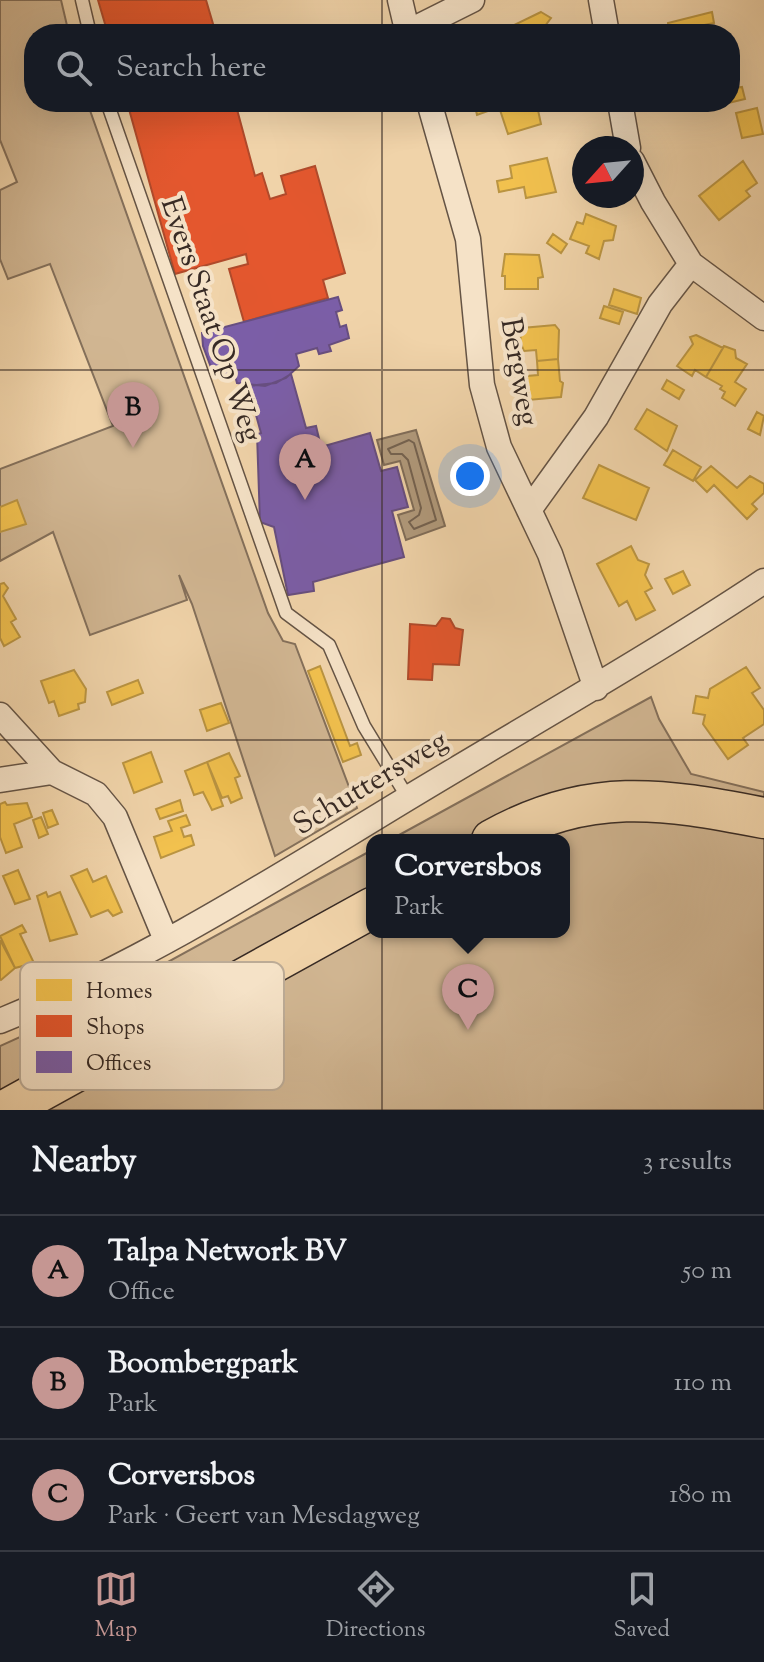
<!DOCTYPE html>
<meta charset="utf-8">
<style>
:root{--surface:#171b24;--page:#242831;--text:#f1f3f6;--muted:#9ea1a6;--line:#363941;--accent:#c59692}
body{margin:0;font-family:"Sorts Mill Goudy",serif;background:var(--page);color:var(--text)}
.compass{position:absolute;left:572px;top:136px;width:72px;height:72px;border-radius:50%;background:var(--surface);box-shadow:0 8px 32px #0002;rotate:243deg}
.you{position:absolute;left:470px;top:476px;width:28px;height:28px;margin:-20px;border:6px solid #fff;border-radius:50%;background:#1a73e8;box-shadow:0 0 0 12px #1a73e833}
.badge{display:grid;place-items:center;width:52px;height:52px;border-radius:50%;background:var(--accent);color:#111;font-size:26px;font-weight:700}
.pin{position:absolute;translate:-50% -66px;filter:drop-shadow(0 2px 4px #0008)}
.pin::after{content:'';position:absolute;top:42px;width:28px;height:24px;background:inherit;clip-path:polygon(0 0,100% 0,50% 100%)}
.popup{position:absolute;left:366px;top:834px;width:204px;height:104px;box-sizing:border-box;display:grid;place-content:center;border-radius:16px;background:var(--surface);filter:drop-shadow(0 2px 6px #0005);font-size:26px;white-space:nowrap;color:var(--muted)}
.popup b{font-size:30px;color:var(--text)}
.popup::after{content:'';position:absolute;left:50%;top:100%;margin-left:-16px;border:16px solid transparent;border-top-color:var(--surface)}
.list{margin:0;padding:0;list-style:none}
h2{display:flex;justify-content:space-between;align-items:center;height:104px;margin:0;padding:0 32px;font-size:34px}
h2 small{font-size:26px;font-weight:400;color:var(--muted)}
.list li{display:grid;grid-template-columns:52px 1fr auto;gap:24px;align-items:center;box-sizing:border-box;height:112px;padding:0 32px;border-top:2px solid var(--line)}
.list b{display:block;font-size:30px;white-space:nowrap}
.list p{margin:0;font-size:26px;white-space:nowrap;color:var(--muted)}
.list em{font-size:26px;font-style:normal;color:var(--muted)}
.icon{flex:none;width:44px;height:44px;fill:none;stroke:currentColor;stroke-width:2;stroke-linecap:round;stroke-linejoin:round}
.map{position:relative;flex:none;width:764px;height:1110px;overflow:hidden}
.search{position:absolute;background:var(--surface);box-shadow:0 8px 32px #0002;left:24px;right:24px;top:24px;height:88px;display:flex;align-items:center;gap:20px;box-sizing:border-box;padding:0 28px;border-radius:32px;color:var(--muted);font-size:30px}
.sheet{height:440px;background:var(--surface)}
nav{display:flex;justify-content:space-around;align-items:center;box-sizing:border-box;height:112px;border-top:2px solid var(--line);background:var(--surface);font-size:22px;color:var(--muted)}
nav a{display:grid;justify-items:center;gap:4px}
nav .on{color:var(--accent)}
.map>svg:first-child{display:block}
.green{fill:#d1b692;stroke:#84705b;stroke-width:2}
.water{fill:#b19a7c;stroke:#806d59;stroke-width:2}
.homes{fill:#f2c14e;stroke:#ba9441;stroke-width:2}
.shops{fill:#e4572e;stroke:#b04a2b;stroke-width:2}
.offices{fill:#7b5ea7;stroke:#674e80;stroke-width:2}
.lines{fill:none;stroke-linecap:round;stroke-linejoin:round}
.shore{stroke:#746250;stroke-width:2}
.lane-casing{stroke:#655445;stroke-width:15}
.street-casing{stroke:#655445;stroke-width:27}
.primary-casing{stroke:#372a24;stroke-width:43}
.lane{stroke:#f5e2c7;stroke-width:12}
.street{stroke:#f5e2c7;stroke-width:24}
.primary{stroke:#f0d3a9;stroke-width:40}
.grid{fill:none;stroke:#372a24;stroke-width:2;stroke-opacity:0.55}
.labels{text-anchor:middle;dominant-baseline:central;stroke-width:8;stroke-linejoin:round;paint-order:stroke}
.street-label{font-size:30px;fill:#372a24;stroke:#f5e2c7}
.key{fill:#f5e2c7;stroke:#bcab96;stroke-width:2}
.key-label{font-size:22px;fill:#372a24}
</style>
<div class="map">
<svg width="764" height="1110" viewBox="0 0 764 1110">
<rect width="100%" height="100%" fill="#f0d3a9"/>
<filter id="stains"><feTurbulence type="fractalNoise" baseFrequency=".0025" numOctaves="4"/><feColorMatrix values="0 0 0 0 .2 0 0 0 0 .09 0 0 0 0 .02 0 0 0 .5 -.17"/></filter>
<radialGradient id="worn" r=".72"><stop offset=".6" stop-color="#630" stop-opacity="0"/><stop offset="1" stop-color="#630" stop-opacity=".3"/></radialGradient>
<!-- green -->
<path class="green" d="M 0,0 L 61,0 L 69,34 L 34,34 L 34,102 L 87,102 L 268,613 L 283,641 L 295,644 L 357,808 L 275,856 L 192,604 L 179,575 L 187,600 L 90,635 L 53,532 L 0,561 L 0,469 L 113,426 L 50,264 L 8,279 L 0,259 L 0,190 L 17,182 L 0,140 Z
M 651,697 L 659,719 L 691,774 L 764,792 L 764,803 L 497,824 L 463,840 L 390,840 Z
M 624,805 L 764,833 L 764,1110 L 28,1110 L 372,919 L 372,932 L 564,932 L 564,840 L 515,840 Z
M 372,850 L 372,887 L 0,1100 L 0,1046 L 84,1008 Z"/>
<!-- water -->
<path class="water" d="M 416,430 L 445,526 L 406,540 L 398,515 L 414,510 L 400,461 L 384,465 L 377,440 Z"/>
<!-- homes -->
<path class="homes" d="M 541,12 L 551,18 L 545,26 L 550,34 L 515,34 L 514,25 Z
M 712,12 L 714,23 L 704,25 L 704,34 L 669,34 L 668,23 Z
M 742,87 L 745,99 L 720,105 L 695,108 L 694,102 L 730,102 L 730,89 Z
M 474,102 L 544,102 L 545,109 L 538,110 L 541,124 L 508,134 L 499,107 L 477,115 Z
M 757,108 L 763,134 L 742,138 L 736,113 Z
M 547,158 L 556,192 L 526,198 L 524,187 L 499,192 L 497,181 L 512,178 L 510,166 Z
M 743,161 L 757,183 L 746,191 L 750,196 L 719,220 L 699,196 Z
M 586,214 L 616,226 L 613,240 L 604,241 L 599,259 L 586,253 L 589,246 L 570,239 L 577,222 L 583,224 Z
M 553,234 L 567,244 L 561,253 L 547,243 Z
M 505,254 L 539,255 L 543,277 L 538,278 L 538,289 L 505,289 L 505,276 L 502,276 Z
M 614,289 L 641,298 L 637,314 L 609,305 Z
M 604,306 L 623,312 L 619,324 L 600,318 Z
M 555,325 L 559,330 L 558,359 L 537,361 L 536,350 L 524,351 L 520,341 L 522,328 Z
M 696,335 L 723,348 L 706,377 L 695,370 L 692,376 L 677,366 L 693,344 L 690,337 Z
M 724,346 L 735,350 L 736,358 L 747,364 L 735,382 L 746,389 L 735,406 L 722,398 L 725,392 L 720,389 L 722,386 L 706,377 Z
M 558,359 L 560,381 L 563,383 L 561,397 L 528,400 L 524,387 L 527,376 L 538,375 L 537,361 Z
M 667,380 L 684,390 L 679,399 L 662,389 Z
M 647,409 L 677,426 L 667,451 L 635,429 Z
M 757,412 L 764,416 L 760,435 L 748,429 Z
M 673,450 L 701,467 L 693,481 L 664,465 Z
M 599,465 L 649,488 L 636,520 L 583,498 Z
M 711,466 L 737,488 L 750,476 L 764,484 L 764,493 L 752,504 L 757,509 L 747,519 L 714,485 L 707,492 L 695,480 Z
M 17,500 L 26,524 L 0,532 L 0,507 Z
M 631,546 L 638,560 L 649,564 L 645,575 L 652,588 L 645,592 L 655,610 L 636,620 L 627,601 L 619,606 L 597,564 Z
M 683,571 L 690,585 L 673,594 L 665,579 Z
M 4,583 L 8,588 L 3,596 L 16,619 L 11,622 L 20,637 L 4,646 L 0,638 L 0,584 Z
M 320,666 L 350,746 L 357,743 L 361,755 L 343,762 L 308,671 Z
M 746,667 L 760,688 L 752,693 L 764,710 L 764,724 L 743,738 L 748,745 L 728,759 L 703,724 L 705,715 L 693,713 L 696,696 L 708,698 L 710,689 Z
M 74,670 L 86,689 L 85,702 L 78,704 L 79,709 L 59,716 L 54,701 L 49,703 L 41,681 Z
M 138,680 L 143,693 L 112,705 L 107,692 Z
M 221,703 L 229,723 L 207,731 L 200,710 Z
M 151,752 L 162,782 L 134,793 L 123,763 Z
M 229,753 L 240,776 L 235,778 L 242,798 L 231,803 L 228,796 L 222,798 L 207,762 Z
M 207,762 L 223,806 L 212,810 L 203,792 L 194,795 L 185,771 Z
M 180,800 L 183,811 L 160,819 L 156,809 Z
M 5,802 L 7,805 L 27,803 L 32,817 L 14,824 L 22,847 L 6,853 L 0,837 L 0,804 Z
M 52,810 L 58,824 L 48,828 L 43,813 Z
M 186,815 L 190,825 L 181,828 L 184,837 L 191,835 L 194,845 L 161,858 L 154,837 L 172,831 L 168,821 Z
M 41,817 L 48,834 L 39,838 L 33,820 Z
M 87,869 L 93,882 L 106,876 L 122,912 L 113,916 L 108,910 L 91,917 L 71,876 Z
M 18,870 L 30,899 L 15,904 L 3,876 Z
M 46,892 L 48,897 L 60,892 L 77,934 L 50,941 L 37,896 Z
M 22,925 L 26,932 L 20,934 L 34,963 L 15,968 L 0,936 Z
M 0,940 L 15,968 L 1,980 L 0,979 Z"/>
<!-- shops -->
<path class="shops" d="M 98,0 L 206,0 L 216,34 L 108,34 Z
M 127,102 L 235,102 L 255,176 L 262,173 L 270,199 L 286,194 L 281,176 L 315,166 L 345,273 L 323,280 L 328,298 L 244,322 L 229,269 L 248,264 L 246,254 L 175,274 Z
M 442,618 L 450,619 L 455,628 L 463,630 L 459,665 L 433,664 L 432,680 L 408,679 L 410,624 L 436,626 Z"/>
<!-- offices -->
<path class="offices" d="M 338,297 L 342,310 L 336,312 L 340,327 L 346,325 L 349,338 L 329,345 L 331,351 L 319,354 L 317,348 L 296,354 L 299,366 L 286,378 L 265,386 L 237,383 L 234,372 L 215,378 L 203,346 L 202,333 Z
M 291,374 L 306,428 L 316,426 L 321,447 L 370,433 L 381,471 L 397,467 L 408,507 L 392,511 L 404,557 L 313,582 L 314,591 L 288,595 L 274,527 L 260,522 L 257,434 L 261,433 L 248,386 L 276,383 Z"/>
<g class="lines">
<!-- shore -->
<path class="shore" d="M 409,440 L 414,443 L 436,520 L 414,529 L 409,522 L 419,515 L 421,508 L 408,460 L 402,454 L 391,454 L 388,449 Z"/>
<defs>
<path id="lane" d="M 82,0 L 90,34
M 107,102 L 286,613 L 329,645 L 364,726 L 408,798"/>
<path id="street" d="M 400,0 L 408,34
M 601,0 L 607,34
M 408,32 L 472,0
M 429,102 L 468,239 L 482,385 L 499,447 L 550,554 L 596,688
M 620,102 L 628,148
M 632,161 L 653,202 L 691,264 L 764,318
M 529,510 L 596,417 L 660,304 L 691,264
M 0,715 L 52,772 L 96,794 L 115,817 L 166,940
M 0,780 L 52,772
M 0,1021 C 143,963 276,878 408,798 C 527,726 648,658 764,581"/>
<path id="primary" d="M 492,840 C 589,786 661,798 764,818
M 6,1110 L 372,908"/>
</defs>
<!-- lane casing -->
<use href="#lane" class="lane-casing"/>
<!-- street casing -->
<use href="#street" class="street-casing"/>
<!-- primary casing -->
<use href="#primary" class="primary-casing"/>
<!-- lane -->
<use href="#lane" class="lane"/>
<!-- street -->
<use href="#street" class="street"/>
<!-- primary -->
<use href="#primary" class="primary"/>
</g>
<!-- grid -->
<path class="grid" d="M 382,0 L 382,34M 382,102 L 382,1110M 0,370 L 764,370M 0,740 L 764,740"/>
<g class="labels">
<!-- street labels -->
<g class="street-label">
<text transform="translate(210 320) rotate(71)">Evers Staat Op Weg</text>
<text transform="translate(518 372) rotate(80)">Bergweg</text>
<text transform="translate(371 784) rotate(-31)">Schuttersweg</text>
</g>
</g>
<!-- legend -->
<rect x="20" y="962" width="264" height="128" rx="12" class="key"/>
<rect x="36" y="979" width="36" height="22" fill="#f2c14e"/>
<rect x="36" y="1015" width="36" height="22" fill="#e4572e"/>
<rect x="36" y="1051" width="36" height="22" fill="#7b5ea7"/>
<g class="key-label">
<text x="86" y="998">Homes</text>
<text x="86" y="1034">Shops</text>
<text x="86" y="1070">Offices</text>
</g>
<rect width="100%" height="100%" filter="url(#stains)"/>
<rect width="100%" height="100%" fill="url(#worn)"/>
</svg>
<svg class="compass" viewBox="-18 -18 36 36"><path d="M0-13l5 13h-10z" fill="#e53935"/><path d="M0 13l5-13h-10z" fill="#9ea1a6"/></svg>
<div class="you"></div>
<div class="pin badge" style="left:305px;top:500px">A</div>
<div class="pin badge" style="left:133px;top:448px">B</div>
<div class="pin badge" style="left:468px;top:1030px">C</div>
<div class="popup"><b>Corversbos</b>Park</div>
<div class="search"><svg class="icon" aria-label="search" viewBox="0 0 24 24"><circle cx="10" cy="10" r="6"/><path d="M15 15l6 6"/></svg>Search here</div>
</div>
<section class="sheet">
<h2>Nearby<small>3 results</small></h2>
<ul class="list">
<li><span class="badge">A</span><div><b>Talpa Network BV</b><p>Office</p></div><em>50 m</em></li>
<li><span class="badge">B</span><div><b>Boombergpark</b><p>Park</p></div><em>110 m</em></li>
<li><span class="badge">C</span><div><b>Corversbos</b><p>Park · Geert van Mesdagweg</p></div><em>180 m</em></li>
</ul>
</section>
<nav>
<a class="on"><svg class="icon" aria-label="map" viewBox="0 0 24 24"><path d="M3 6l6-2 6 2 6-2v14l-6 2-6-2-6 2zM9 4v14M15 6v14"/></svg>Map</a>
<a><svg class="icon" aria-label="directions" viewBox="0 0 24 24"><path d="M12 3l9 9-9 9-9-9zM9 14v-3h6M13 9l2 2-2 2"/></svg>Directions</a>
<a><svg class="icon" aria-label="saved" viewBox="0 0 24 24"><path d="M7 4h10v16l-5-4-5 4z"/></svg>Saved</a>
</nav>
